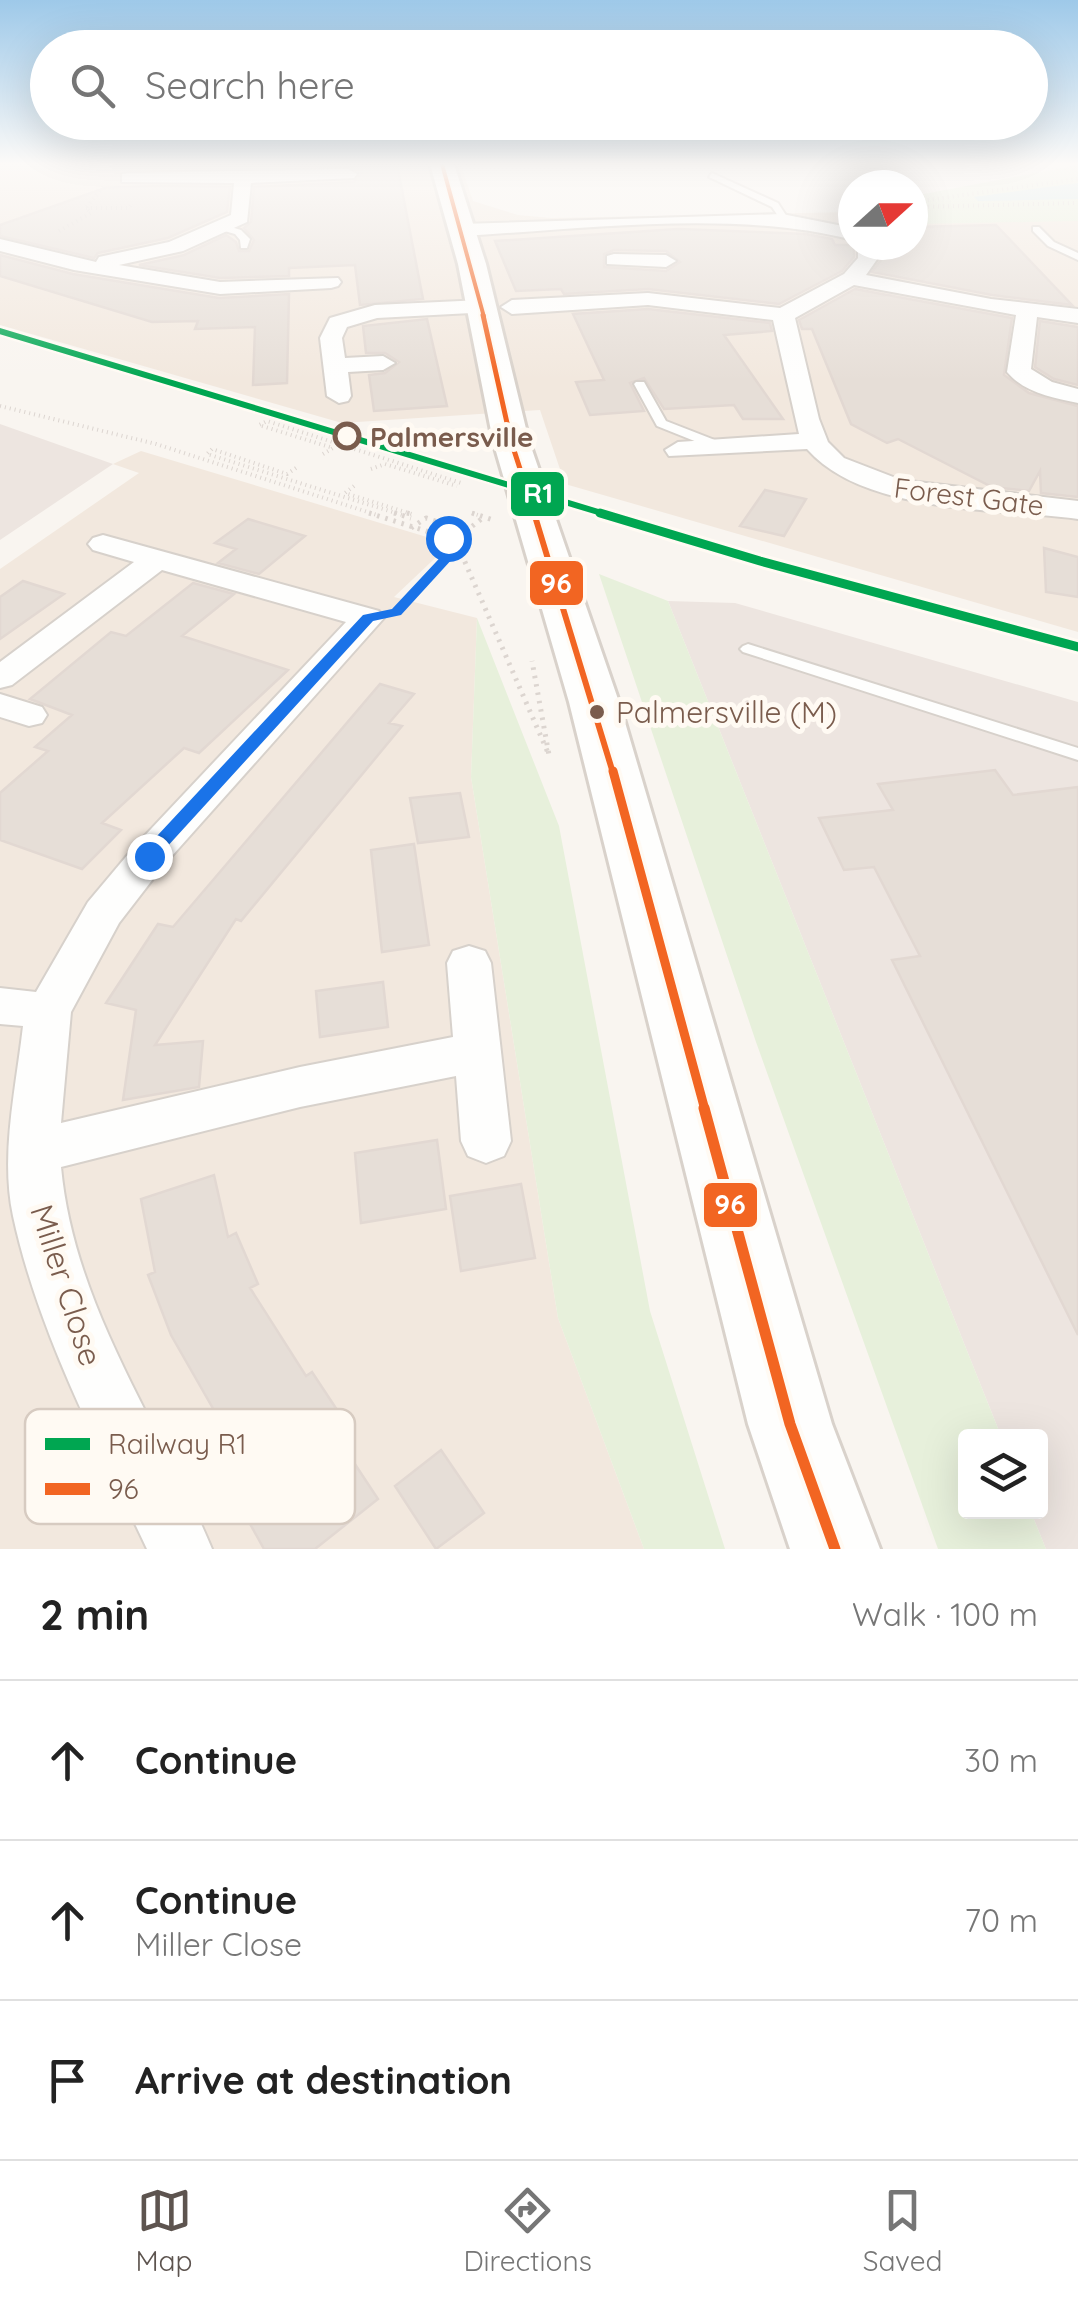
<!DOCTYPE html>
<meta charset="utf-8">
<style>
:root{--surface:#fff;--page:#f2f2f2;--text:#222;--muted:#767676;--line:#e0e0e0;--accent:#5d544f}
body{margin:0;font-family:Quicksand,sans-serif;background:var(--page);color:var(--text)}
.controls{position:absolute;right:30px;bottom:30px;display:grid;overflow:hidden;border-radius:10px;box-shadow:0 10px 40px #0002}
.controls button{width:90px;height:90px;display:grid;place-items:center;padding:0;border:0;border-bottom:2px solid var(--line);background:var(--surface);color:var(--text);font:50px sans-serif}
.compass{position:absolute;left:838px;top:170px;width:90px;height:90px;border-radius:50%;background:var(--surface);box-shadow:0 10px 40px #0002;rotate:69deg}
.stop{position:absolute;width:30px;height:30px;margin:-22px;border:8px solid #1a73e8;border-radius:50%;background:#fff}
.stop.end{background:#1a73e8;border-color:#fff;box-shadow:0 2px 10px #0008}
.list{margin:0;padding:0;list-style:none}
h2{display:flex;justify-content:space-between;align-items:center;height:130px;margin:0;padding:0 40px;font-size:42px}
h2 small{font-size:32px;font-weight:400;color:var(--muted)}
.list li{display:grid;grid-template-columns:65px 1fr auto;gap:30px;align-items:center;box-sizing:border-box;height:160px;padding:0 40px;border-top:2px solid var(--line)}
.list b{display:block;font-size:38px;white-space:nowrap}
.list p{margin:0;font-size:32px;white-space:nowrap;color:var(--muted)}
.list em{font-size:32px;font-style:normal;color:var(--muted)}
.icon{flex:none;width:55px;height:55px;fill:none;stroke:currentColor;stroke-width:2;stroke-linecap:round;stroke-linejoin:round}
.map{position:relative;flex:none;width:1078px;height:1549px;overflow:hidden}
.search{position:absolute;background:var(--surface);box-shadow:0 10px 40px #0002;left:30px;right:30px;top:30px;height:110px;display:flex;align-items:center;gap:25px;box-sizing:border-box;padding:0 35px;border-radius:55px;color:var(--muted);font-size:38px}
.sheet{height:610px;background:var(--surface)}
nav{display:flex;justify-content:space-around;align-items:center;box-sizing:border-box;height:140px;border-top:2px solid var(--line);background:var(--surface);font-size:28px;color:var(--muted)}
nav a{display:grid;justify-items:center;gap:5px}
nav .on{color:var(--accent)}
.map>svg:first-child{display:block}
.residential{fill:#f2e8de}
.industrial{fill:#ede5e0}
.green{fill:#e7f0db}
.water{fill:#d0e8ea}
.building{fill:#e6ded7;stroke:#e2d8d2;stroke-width:2.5;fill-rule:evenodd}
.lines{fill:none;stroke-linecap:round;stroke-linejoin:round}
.lane-casing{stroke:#d7d1cb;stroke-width:4}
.street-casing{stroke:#d7d1cb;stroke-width:4}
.secondary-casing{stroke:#d9d2cb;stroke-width:6}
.path-far1{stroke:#dcd5d0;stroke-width:4;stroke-dasharray:1 4;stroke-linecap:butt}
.path{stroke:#dcd5d0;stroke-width:5;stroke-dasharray:2.5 6;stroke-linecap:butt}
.lane{fill:#fefefd;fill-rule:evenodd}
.street{fill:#fefefd;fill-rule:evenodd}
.secondary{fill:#fefefd;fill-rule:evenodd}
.bus-1-far4-casing{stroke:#fffaf3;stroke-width:8}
.bus-1-far3-casing{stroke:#fffaf3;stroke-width:10}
.bus-1-far2-casing{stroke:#fffaf3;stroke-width:12}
.bus-1-far1-casing{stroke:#fffaf3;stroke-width:16}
.bus-1-casing{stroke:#fffaf3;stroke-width:19}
.bus-1-far4{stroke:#f26522;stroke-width:4}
.bus-1-far3{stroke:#f26522;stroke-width:5}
.bus-1-far2{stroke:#f26522;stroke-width:6}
.bus-1-far1{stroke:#f26522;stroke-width:9}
.bus-1{stroke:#f26522;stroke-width:11}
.rail-1-far1-casing{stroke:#fffaf3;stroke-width:11}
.rail-1-casing{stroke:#fffaf3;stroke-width:15}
.rail-1-far1{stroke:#00a651;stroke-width:6}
.rail-1{stroke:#00a651;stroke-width:9}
.route{fill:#1a73e8}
.stop-dot{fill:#fffaf3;stroke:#7a5c4d;stroke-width:5}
.bus-dot{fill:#7a5c4d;stroke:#fffaf3;stroke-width:4}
.labels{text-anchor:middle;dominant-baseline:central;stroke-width:10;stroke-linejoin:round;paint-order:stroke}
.far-stop-label{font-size:28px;font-weight:bold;fill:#7a5c4d;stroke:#fffaf3;text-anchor:start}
.far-street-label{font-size:28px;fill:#7a5c4d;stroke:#fffaf3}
.bus-label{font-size:30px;fill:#7a5c4d;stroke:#fffaf3;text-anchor:start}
.street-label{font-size:32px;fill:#7a5c4d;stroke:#fffaf3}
.key{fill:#fffaf3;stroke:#d7cbc1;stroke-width:2.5}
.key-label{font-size:28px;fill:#7a5c4d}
.line-badge{stroke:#fffaf3;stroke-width:4}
.badge-label{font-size:28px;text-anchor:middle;font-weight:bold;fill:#fff}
</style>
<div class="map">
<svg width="1078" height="1549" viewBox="0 0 1078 1549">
<rect width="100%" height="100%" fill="#f9f5f0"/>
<!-- residential -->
<path class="residential" d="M 0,164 L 489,164 L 461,166 L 473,201 L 518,215 L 551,218 L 853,212 L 853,245 L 913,245 L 913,211 L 1078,208 L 1078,632 L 565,484 L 540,410 L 342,423 L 0,325 Z
M 141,451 L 450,544 L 394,597 L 477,618 L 471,777 L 558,1318 L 644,1549 L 0,1549 L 0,569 L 139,473 L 113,464 Z"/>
<!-- industrial -->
<path class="industrial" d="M 0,424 L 113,464 L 0,540 Z
M 668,601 L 735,603 L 1078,702 L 1078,1549 L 1046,1549 L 1031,1512 L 1040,1512 L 1040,1436 L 1001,1436 Z"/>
<!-- green -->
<path class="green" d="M 1078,165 L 1078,221 L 913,224 L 913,196 Z
M 599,574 L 668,601 L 1001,1436 L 966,1436 L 966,1512 L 1031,1512 L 1046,1549 L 938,1549 L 756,1042 Z
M 477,618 L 559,826 L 650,1311 L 725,1549 L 644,1549 L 558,1318 L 471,777 Z"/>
<!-- water -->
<path class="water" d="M 1078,183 L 1078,199 L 978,201 L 974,197 Z"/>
<!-- building -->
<path class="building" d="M 255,164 L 397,164 L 423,299 L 360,305 L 355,265 L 289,268 L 289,276 L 220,278 L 139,265 L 184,255 L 226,235 L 236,242 L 239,251 L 249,251 L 254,240 L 244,228 L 251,222 L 254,187 L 354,182 L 361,173 L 348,165 Z
M 157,186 L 230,187 L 227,212 L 168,238 L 98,253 L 94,258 L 0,236 L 0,225 L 105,188 Z
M 996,225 L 1072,305 L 992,295 L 872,272 L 881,260 L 882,245 L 913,245 L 913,227 Z
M 678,229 L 806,234 L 832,239 L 835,245 L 854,245 L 854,257 L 842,271 L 779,304 L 648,289 L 564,294 L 561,289 L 516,291 L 495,241 ZM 614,250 L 666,251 L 680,262 L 666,271 L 604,267 L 604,254 Z
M 0,255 L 73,274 L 219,298 L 289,294 L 287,383 L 253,385 L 255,327 L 195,329 L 198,321 L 152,322 L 0,276 Z
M 855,289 L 1012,318 L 1004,375 L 1029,393 L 1078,406 L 1078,497 L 1041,493 L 1040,471 L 1029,491 L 992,487 L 898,439 L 887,443 L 851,424 L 812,329 L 802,329 L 799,320 Z
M 648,309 L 770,323 L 772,331 L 724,335 L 783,419 L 743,419 L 734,405 L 664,409 L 644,378 L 630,383 L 644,411 L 590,415 L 576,382 L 604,380 L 573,314 Z
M 427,319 L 447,406 L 374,411 L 369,375 L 385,373 L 399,362 L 385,353 L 366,353 L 363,326 Z
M 1040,321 L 1078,327 L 1078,385 L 1054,379 L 1035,367 Z
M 765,490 L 806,499 L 784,536 L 740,526 Z
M 248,519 L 305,536 L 259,574 L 218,563 L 236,549 L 215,543 Z
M 1044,548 L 1078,557 L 1078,597 L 1046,592 Z
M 23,581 L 64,594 L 0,639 L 0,597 Z
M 193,583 L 234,594 L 182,636 L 288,670 L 199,753 L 184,748 L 102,823 L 121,830 L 82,869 L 0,840 L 0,793 L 48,751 L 35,747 L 72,715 L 30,699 L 111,632 L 126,636 Z
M 380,684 L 414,694 L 389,723 L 402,726 L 241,921 L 236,919 L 155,1045 L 203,1041 L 199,1087 L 123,1100 L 136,1010 L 106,1003 L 158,924 L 173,927 Z
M 995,770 L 1013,795 L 1078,787 L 1078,1335 L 892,960 L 920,956 L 874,867 L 844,870 L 819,818 L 893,810 L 878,784 Z
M 460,793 L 469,837 L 418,843 L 410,798 Z
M 414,844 L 429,945 L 382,952 L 371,850 Z
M 383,982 L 388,1027 L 320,1037 L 316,991 Z
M 437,1140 L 446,1209 L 361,1223 L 355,1153 Z
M 214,1175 L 228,1237 L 236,1233 L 258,1284 L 250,1288 L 306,1376 L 312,1372 L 351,1431 L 339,1440 L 378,1499 L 315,1549 L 264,1549 L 249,1522 L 264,1510 L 222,1437 L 227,1433 L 171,1335 L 148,1275 L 155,1272 L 141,1199 Z
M 521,1184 L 535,1258 L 461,1271 L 450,1196 Z
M 441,1450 L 484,1513 L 436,1549 L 395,1486 Z"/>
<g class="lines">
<defs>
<path id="lane" d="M 712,173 L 778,203 L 789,220 L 782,222 L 772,207 L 709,177 Z
M 224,225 L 241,230 L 250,239 L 247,248 L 241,248 L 240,240 L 235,234 L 221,230 Z
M 1033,227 L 1039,227 L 1054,242 L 1078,253 L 1078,260 L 1048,246 L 1033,231 Z
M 636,382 L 644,382 L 666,421 L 725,444 L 725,450 L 717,450 L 657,426 L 634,384 Z
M 748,644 L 1078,748 L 1078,760 L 743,652 L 740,649 L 743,646 Z"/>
<path id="street" d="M 348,169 L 357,174 L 354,178 L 251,183 L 247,222 L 183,251 L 119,265 L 220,282 L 338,278 L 341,282 L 338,286 L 331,288 L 220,294 L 74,270 L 0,251 L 0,239 L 96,262 L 99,257 L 169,242 L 231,215 L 234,183 L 122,182 L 122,174 L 128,173 Z
M 782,214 L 853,228 L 853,240 C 734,209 585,229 462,236 L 452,230 L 462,224 Z
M 858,245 L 878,245 L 878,258 L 866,275 L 991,299 L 1078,309 L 1078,323 L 1037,317 L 1031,369 L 1052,382 L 1078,389 L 1078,403 C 1052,397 1025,393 1007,372 L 1016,315 L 854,285 L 795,318 L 819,419 L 828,442 L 844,458 L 901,480 L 1078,501 L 1078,519 C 997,508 864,514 807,449 L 669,456 L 665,450 L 678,442 L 799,434 L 773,320 L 648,305 L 512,314 L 501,307 L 512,300 L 648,293 L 780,308 L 844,274 L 858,258 Z
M 614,254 L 666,255 L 676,261 L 666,267 L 607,264 L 607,256 Z
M 482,300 L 493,307 L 490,312 L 377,318 L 347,327 L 342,338 L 345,358 L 383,356 L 395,363 L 383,370 L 348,372 L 351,396 L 348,401 L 339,403 L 327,396 L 320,338 L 330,318 L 375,305 Z
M 103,535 L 379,611 L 384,618 L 163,866 L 119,923 L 71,1012 L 61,1123 L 300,1067 L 453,1037 L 447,963 L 453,951 L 469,946 L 485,951 L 491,963 L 511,1141 L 504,1156 L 486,1163 L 468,1156 L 461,1141 L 456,1076 L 300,1107 L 61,1167 C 74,1307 159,1422 212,1549 L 147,1549 C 97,1443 38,1332 13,1216 C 0,1155 16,1088 23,1026 L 0,1024 L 0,988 L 36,992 L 88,902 L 135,846 L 346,622 L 162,570 L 12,685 L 0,688 L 0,662 L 134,562 L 93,550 L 88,544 L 93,538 Z
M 0,694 L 42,707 L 47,715 L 42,723 L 29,726 L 0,717 Z"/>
<path id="secondary" d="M 430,164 L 454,164 L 486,264 L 529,441 L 619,702 L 832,1424 L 880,1549 L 790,1549 L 748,1424 L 569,702 L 493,441 L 458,264 Z"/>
</defs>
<!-- lane casing -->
<use href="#lane" class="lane-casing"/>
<!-- street casing -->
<use href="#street" class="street-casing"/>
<!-- secondary casing -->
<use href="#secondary" class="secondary-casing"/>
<!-- path-far1 -->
<path class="path-far1" d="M 913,202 L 1078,179
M 913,207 L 1078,203
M 86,208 L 129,208 L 132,204
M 59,231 L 91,213 L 86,208 L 103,187
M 0,406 L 156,444 L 377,515
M 323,454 L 333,448 L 259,425 L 267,421 L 461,483
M 296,468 L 287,474 L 212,449 L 207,454 L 402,515
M 371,469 L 385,464 L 457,486
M 354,486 L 345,493 L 415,515
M 472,513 L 478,515"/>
<!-- path -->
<path class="path" d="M 369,513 L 448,538 L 458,546 L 401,606
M 394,513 L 411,518
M 407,513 L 415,515
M 472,513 L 496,521
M 411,528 L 426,518 L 466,531 L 484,517
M 458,546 L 549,755 L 532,661"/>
<!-- lane -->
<use href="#lane" class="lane"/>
<!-- street -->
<use href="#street" class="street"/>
<!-- secondary -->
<use href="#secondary" class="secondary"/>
<defs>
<path id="bus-1-far4" d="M 442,164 L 484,317"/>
<path id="bus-1-far3" d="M 483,315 L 511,441 L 535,515"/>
<path id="bus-1-far2" d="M 534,513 L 613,773"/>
<path id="bus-1-far1" d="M 613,771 L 705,1110"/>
<path id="bus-1" d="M 704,1108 L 790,1424 L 835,1549"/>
</defs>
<!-- bus-1-far4 casing -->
<use href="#bus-1-far4" class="bus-1-far4-casing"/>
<!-- bus-1-far3 casing -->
<use href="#bus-1-far3" class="bus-1-far3-casing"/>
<!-- bus-1-far2 casing -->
<use href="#bus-1-far2" class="bus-1-far2-casing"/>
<!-- bus-1-far1 casing -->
<use href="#bus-1-far1" class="bus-1-far1-casing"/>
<!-- bus-1 casing -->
<use href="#bus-1" class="bus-1-casing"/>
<!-- bus-1-far4 -->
<use href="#bus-1-far4" class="bus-1-far4"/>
<!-- bus-1-far3 -->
<use href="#bus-1-far3" class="bus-1-far3"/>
<!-- bus-1-far2 -->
<use href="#bus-1-far2" class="bus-1-far2"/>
<!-- bus-1-far1 -->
<use href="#bus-1-far1" class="bus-1-far1"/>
<!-- bus-1 -->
<use href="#bus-1" class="bus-1"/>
<defs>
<path id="rail-1-far1" d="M 0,331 L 608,515"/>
<path id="rail-1" d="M 600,513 L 760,561 L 1078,647"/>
</defs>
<!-- rail-1-far1 casing -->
<use href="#rail-1-far1" class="rail-1-far1-casing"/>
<!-- rail-1 casing -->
<use href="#rail-1" class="rail-1-casing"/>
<!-- rail-1-far1 -->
<use href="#rail-1-far1" class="rail-1-far1"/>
<!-- rail-1 -->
<use href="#rail-1" class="rail-1"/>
</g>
<!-- sky -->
<linearGradient id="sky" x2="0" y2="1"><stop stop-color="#9ec9e9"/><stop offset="0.43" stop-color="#fcfaf8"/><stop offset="1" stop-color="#fcfaf8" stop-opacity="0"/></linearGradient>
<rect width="1078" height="381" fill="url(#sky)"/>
<!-- route -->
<path class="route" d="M 443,536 L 453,536 L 464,546 L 401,615 L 373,621 L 155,860 L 143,860 L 143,851 L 363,615 L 392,609 L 450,547 L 442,538 Z"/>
<!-- markers -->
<circle class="stop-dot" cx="347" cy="436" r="12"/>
<circle class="bus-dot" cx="597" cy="712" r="9"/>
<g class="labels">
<!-- far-stop labels -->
<g class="far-stop-label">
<text x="370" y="436">Palmersville</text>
</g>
<!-- far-street labels -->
<g class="far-street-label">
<text transform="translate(969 496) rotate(7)">Forest Gate</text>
</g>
<!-- bus labels -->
<g class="bus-label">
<text x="616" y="712">Palmersville (M)</text>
</g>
<!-- street labels -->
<g class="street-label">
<text transform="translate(67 1285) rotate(72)">Miller Close</text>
</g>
</g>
<!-- legend -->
<rect x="25" y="1409" width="330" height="115" rx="15" class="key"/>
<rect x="45" y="1438" width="45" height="12" fill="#00a651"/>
<rect x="45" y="1483" width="45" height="12" fill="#f26522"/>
<g class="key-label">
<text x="108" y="1454">Railway R1</text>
<text x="108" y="1499">96</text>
</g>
<g class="line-badge">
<rect x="509" y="470" width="57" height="48" rx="10" fill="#00a651"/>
<rect x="528" y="559" width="57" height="48" rx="10" fill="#f26522"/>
<rect x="702" y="1181" width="57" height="48" rx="10" fill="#f26522"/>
</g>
<g class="badge-label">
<text x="538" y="503">R1</text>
<text x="556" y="593">96</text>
<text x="730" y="1214">96</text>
</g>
</svg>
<div class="controls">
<button><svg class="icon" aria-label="layers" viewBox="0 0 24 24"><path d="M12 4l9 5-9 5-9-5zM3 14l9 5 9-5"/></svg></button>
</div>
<svg class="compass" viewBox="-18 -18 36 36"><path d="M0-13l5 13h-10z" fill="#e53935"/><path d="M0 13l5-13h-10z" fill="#767676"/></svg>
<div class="stop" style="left:448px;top:538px"></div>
<div class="stop end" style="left:149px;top:856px"></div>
<div class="search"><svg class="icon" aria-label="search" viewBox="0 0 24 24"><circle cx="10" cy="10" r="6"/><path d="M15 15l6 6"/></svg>Search here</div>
</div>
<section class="sheet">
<h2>2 min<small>Walk · 100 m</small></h2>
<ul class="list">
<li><svg class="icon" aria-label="ahead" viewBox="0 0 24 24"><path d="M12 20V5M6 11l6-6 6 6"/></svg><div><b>Continue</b></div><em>30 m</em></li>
<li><svg class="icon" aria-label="ahead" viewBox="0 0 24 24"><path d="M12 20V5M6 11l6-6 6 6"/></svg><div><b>Continue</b><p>Miller Close</p></div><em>70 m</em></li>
<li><svg class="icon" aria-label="arrive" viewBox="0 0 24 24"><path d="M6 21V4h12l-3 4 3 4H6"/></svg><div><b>Arrive at destination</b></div></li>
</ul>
</section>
<nav>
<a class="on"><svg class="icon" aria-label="map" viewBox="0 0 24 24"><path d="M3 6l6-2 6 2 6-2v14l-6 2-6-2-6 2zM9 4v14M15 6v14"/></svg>Map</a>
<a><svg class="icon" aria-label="directions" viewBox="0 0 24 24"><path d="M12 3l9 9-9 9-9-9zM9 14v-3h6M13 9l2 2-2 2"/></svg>Directions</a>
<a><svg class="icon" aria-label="saved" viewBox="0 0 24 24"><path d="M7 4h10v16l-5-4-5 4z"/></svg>Saved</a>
</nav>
